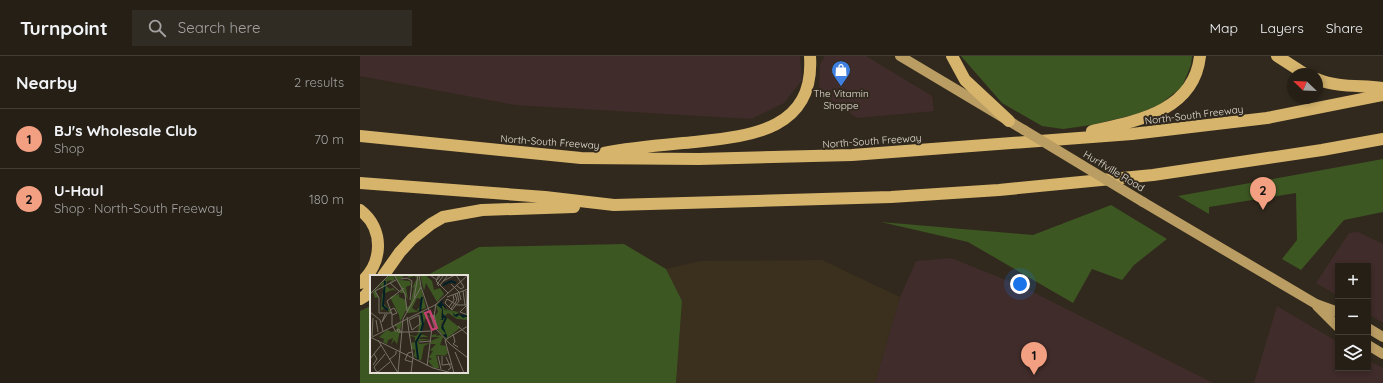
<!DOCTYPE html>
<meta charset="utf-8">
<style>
:root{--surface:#251f16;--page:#312c23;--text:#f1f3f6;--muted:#a3a2a1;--line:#423d35;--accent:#f3a082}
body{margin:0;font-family:Quicksand,sans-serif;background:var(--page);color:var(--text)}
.controls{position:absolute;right:12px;bottom:12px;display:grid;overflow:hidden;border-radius:0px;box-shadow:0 2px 6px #0003}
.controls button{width:36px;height:36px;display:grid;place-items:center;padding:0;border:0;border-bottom:1px solid var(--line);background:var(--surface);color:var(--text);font:20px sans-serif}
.compass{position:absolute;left:927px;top:12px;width:36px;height:36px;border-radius:50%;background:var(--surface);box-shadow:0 2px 6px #0003;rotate:293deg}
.you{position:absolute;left:660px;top:228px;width:14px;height:14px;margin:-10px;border:3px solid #fff;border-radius:50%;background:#1a73e8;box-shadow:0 0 0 6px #1a73e833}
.badge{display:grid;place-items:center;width:26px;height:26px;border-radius:50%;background:var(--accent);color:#111;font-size:13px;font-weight:700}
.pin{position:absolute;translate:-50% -33px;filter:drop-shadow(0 1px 2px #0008)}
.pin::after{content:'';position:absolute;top:21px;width:14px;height:12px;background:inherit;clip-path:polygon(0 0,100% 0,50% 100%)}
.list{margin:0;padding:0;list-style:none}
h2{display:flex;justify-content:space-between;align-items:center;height:52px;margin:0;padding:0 16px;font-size:17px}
h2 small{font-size:13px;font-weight:400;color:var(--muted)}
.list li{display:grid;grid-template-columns:26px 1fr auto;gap:12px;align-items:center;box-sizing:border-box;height:60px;padding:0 16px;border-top:1px solid var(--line)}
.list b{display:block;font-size:15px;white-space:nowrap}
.list p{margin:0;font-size:13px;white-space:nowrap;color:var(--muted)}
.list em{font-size:13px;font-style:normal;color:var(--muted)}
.icon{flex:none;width:22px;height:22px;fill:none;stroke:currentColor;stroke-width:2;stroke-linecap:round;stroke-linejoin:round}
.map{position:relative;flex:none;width:1023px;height:327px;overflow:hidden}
header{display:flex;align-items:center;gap:24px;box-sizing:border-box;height:56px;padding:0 20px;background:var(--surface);border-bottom:1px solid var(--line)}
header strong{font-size:19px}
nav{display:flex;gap:22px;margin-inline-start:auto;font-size:14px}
.search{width:280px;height:36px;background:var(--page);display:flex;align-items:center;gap:10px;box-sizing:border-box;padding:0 14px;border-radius:0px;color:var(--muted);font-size:15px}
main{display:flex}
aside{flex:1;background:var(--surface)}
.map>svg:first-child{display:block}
.commercial{fill:#402c2a}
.built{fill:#3b2f1d}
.green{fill:#3d5722}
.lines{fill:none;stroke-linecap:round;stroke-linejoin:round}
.primary{stroke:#ba9d63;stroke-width:10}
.motorway{stroke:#d6b46c;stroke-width:12}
.primary-bridge{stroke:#ba9d63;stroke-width:10}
.labels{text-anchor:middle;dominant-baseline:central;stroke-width:4;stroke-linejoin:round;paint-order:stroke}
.poi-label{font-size:10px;fill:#e4dfd7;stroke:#31291d}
.street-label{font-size:10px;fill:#e4dfd7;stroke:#31291d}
.inset-river{fill:none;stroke:#001f26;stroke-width:2}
.inset-road{fill:none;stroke:#797267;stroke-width:1}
.view{fill:#c94074;fill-opacity:0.15;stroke:#c94074;stroke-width:2}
.inset-edge{fill:none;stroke:#e4dfd7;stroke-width:2}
</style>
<header>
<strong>Turnpoint</strong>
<div class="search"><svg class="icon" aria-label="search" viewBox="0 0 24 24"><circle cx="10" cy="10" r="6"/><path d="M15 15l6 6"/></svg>Search here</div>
<nav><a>Map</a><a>Layers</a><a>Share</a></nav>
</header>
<main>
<aside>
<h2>Nearby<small>2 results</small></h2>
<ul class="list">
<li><span class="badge">1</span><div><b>BJ's Wholesale Club</b><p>Shop</p></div><em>70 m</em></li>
<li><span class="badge">2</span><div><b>U-Haul</b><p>Shop · North-South Freeway</p></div><em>180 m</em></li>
</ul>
</aside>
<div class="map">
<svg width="1023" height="327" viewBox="0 0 1023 327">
<rect width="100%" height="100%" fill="#31291d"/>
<!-- commercial -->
<path class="commercial" d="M 0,0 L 440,0 L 442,24 L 424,47 L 391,63 L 155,49 L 0,20 Z
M 465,0 L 506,0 L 572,40 L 574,55 L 497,62 L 459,36 L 460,8 Z
M 998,176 L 1023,188 L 1023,267 L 1008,258 L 1008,210 L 978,210 L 978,240 L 956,227 L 989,177 Z
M 591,202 L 661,230 L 853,327 L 515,327 L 540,241 L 556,205 Z
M 917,250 L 978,286 L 978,312 L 1008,312 L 1008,304 L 1023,312 L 1023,327 L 894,327 Z"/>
<!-- built -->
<path class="built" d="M 462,204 L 540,241 L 515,327 L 316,327 L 322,245 L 306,213 L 340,205 Z"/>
<!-- green -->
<path class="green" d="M 601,0 L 832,0 L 831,9 L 822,31 L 799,49 L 777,58 L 731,69 L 703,73 L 682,70 L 642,47 Z
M 1023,103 L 1023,156 L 984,164 L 941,214 L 922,203 L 937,184 L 936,137 L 849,151 L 849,158 L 818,140 Z
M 751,149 L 807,183 L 774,209 L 762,224 L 732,213 L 713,247 L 608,186 L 521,166 L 673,179 Z
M 264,188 L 306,213 L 322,245 L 316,327 L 0,327 L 0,255 L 11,250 L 11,316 L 107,316 L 107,220 L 66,220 L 119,191 Z"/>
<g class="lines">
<!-- primary -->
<path class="primary" d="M 540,0 L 664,74
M 783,146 L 956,248 L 978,256
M 957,250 L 978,271
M 1008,272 L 1023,281
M 1008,289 L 1023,298"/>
<!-- motorway -->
<path class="motorway" d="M 592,0 L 605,24 L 649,65
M 917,0 L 945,18
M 957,23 C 978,32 1001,29 1023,32
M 732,75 C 777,65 834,55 840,0
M 0,80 L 221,102 L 339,103 L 492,99 L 772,78 L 907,62 L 1023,39
M 244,97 C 274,91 304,89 335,86 C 391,80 455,74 450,0
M 0,127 L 185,141 L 254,149 L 531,141 L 639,134 L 793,119 L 962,94 L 1023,83
M 0,154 C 25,173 23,208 0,227
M 23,220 L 40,196 L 52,183 L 71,168 L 83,161 L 122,154 L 214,151
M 0,243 L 5,240 L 11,232"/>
<!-- primary-bridge -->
<path class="primary-bridge" d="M 664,74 L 783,146"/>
</g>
<!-- icons -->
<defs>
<symbol id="shop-pin" viewBox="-11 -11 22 30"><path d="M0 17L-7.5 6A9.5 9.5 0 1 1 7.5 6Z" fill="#3f7fe0" stroke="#31291d"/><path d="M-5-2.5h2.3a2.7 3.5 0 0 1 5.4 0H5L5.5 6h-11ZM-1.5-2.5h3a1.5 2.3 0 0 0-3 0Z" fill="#fff"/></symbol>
</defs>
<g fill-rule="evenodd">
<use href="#shop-pin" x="470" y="3" width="22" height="30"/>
</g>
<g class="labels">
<!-- poi labels -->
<g class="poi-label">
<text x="481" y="37">The Vitamin<tspan x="481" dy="12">Shoppe</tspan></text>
</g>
<!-- street labels -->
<g class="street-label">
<text transform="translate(834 59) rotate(-7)">North-South Freeway</text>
<text transform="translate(512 85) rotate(-4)">North-South Freeway</text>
<text transform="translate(190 86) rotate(4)">North-South Freeway</text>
<text transform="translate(754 115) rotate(31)">Hurffville Road</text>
</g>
</g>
<!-- overview -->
<g transform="translate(10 219)">
<rect width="98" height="98" fill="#31291d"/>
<path d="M 23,0 L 25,5 L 19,8 L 22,5 L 17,6 L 16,11 L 20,14 L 26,12 L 23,14 L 27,16 L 22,15 L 13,19 L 14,29 L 20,35 L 21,39 L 15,32 L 11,36 L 12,19 L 14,16 L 11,10 L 5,16 L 9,22 L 5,23 L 3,18 L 0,20 L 20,0 ZM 24,0 L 35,0 L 30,5 L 40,6 L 41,10 L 36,12 L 38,25 ZM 37,0 L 48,1 L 56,33 L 46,36 L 52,29 L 51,24 L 47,23 L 42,33 L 48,37 L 37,38 L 36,35 L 30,47 L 29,40 L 20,22 L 29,19 L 32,14 L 35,18 L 29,18 L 29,22 L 36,25 L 36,33 L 40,30 L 44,12 L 42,13 L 47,3 L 44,1 L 39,3 ZM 50,0 L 55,0 L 62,6 L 64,15 L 70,13 L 74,19 L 67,27 L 56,8 L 54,16 ZM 70,26 L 67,30 L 72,34 L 71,43 L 75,43 L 71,50 L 76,59 L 73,60 L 76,63 L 77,61 L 73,52 L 77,43 L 73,39 L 73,34 L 68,29 L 70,27 L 75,34 L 88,37 L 93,32 L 86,40 L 98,42 L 98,45 L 87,44 L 78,38 L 75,41 L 90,53 L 76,64 L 73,60 L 70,58 L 67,53 L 64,42 L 68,37 L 66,30 ZM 54,36 L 59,42 L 55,44 L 51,59 L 59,62 L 51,62 L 49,64 L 61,64 L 48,66 L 49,69 L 60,68 L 54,71 L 51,86 L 44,81 L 45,75 L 42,74 L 41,68 L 45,67 L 45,62 L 40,61 L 40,60 L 46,61 L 48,59 L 50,38 ZM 32,47 L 27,69 L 24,65 L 21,70 L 23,63 L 18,65 L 17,69 L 13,67 L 14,64 L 9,62 L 17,55 L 22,57 L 27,54 L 26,50 ZM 67,59 L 66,61 L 70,60 L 73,62 L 70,70 L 76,71 L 78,78 L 75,80 L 79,81 L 66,80 L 69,93 L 64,93 L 58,86 L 62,84 L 59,82 L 63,76 L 60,75 L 66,69 L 61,69 L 61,66 L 70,62 L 61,62 L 62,60 Z" fill="#3d5722"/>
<path d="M 74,24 L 72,28 L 76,32 L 75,35 L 83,37 L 85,40 L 87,39 L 89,39 L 98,41 L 93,43 L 89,39 L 87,42 L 84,41 L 83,37 L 74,35 L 76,33 L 72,30 L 73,39 L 77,43 L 73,51 L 77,61 L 77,63 L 73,60 L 76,59 L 71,53 L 75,43 L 74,42 L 73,45 L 70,45 L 72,44 L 72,34 L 67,30 Z" fill="#001f26"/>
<path class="inset-river" d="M 15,6 L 13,31 L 18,35M 73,10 L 81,6 L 86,8M 50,36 L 52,22M 51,56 L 53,49 L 51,38M 48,84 L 46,67 L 51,58"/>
<path class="inset-road" d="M 24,0 L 35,19 L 37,36M 60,0 L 67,5 L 71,0M 69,0 L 66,6 L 78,18M 86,0 L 94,12 L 91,14 L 87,11M 31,4 L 37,3 L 42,6 L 40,25M 73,6 L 85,0M 20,8 L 29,16M 81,9 L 89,17 L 91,25M 70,10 L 78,0M 69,11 L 67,9 L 74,0M 51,12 L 65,53 L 81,70 L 98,83M 5,16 L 9,23 L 9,38 L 22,38M 5,16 L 26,5M 93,16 L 95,30M 96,16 L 97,40M 0,19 L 19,0M 77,22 L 98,14M 44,23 L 48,0M 77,24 L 75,28 L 82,35 L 89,26 L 87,18M 77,24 L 87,30 L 97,30M 96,31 L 90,37 L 98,40M 79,32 L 84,25 L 83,20M 81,34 L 87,25 L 85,19M 20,35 L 24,33 L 27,38 L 22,40M 0,37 L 10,45 L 13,56M 15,39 L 12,47 L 17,39M 49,40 L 50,49 L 42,55 L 39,45 ZM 60,41 L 63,44 L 64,40 L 67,53M 64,41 L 66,29M 37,42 L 39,57 L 62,56M 0,43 L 0,60M 6,45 L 8,57M 25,50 L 65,30 L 98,0M 88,51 L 98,60M 26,57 L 22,50 L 22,39 L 17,26 L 34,13M 39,57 L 43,82 L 41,98M 30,58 L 30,55 L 27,54 L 28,57 L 39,57M 83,59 L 85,67 L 83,69 L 88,72M 2,61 L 3,43M 0,62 L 63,93 L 82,98M 2,62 L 26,50M 8,65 L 28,98M 49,67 L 61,66M 42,77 L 38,78 L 35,85 L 42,87M 85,77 L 94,98M 15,79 L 4,92 L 6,96 L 8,97 L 20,87M 68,81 L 71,94M 72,81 L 72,90 L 81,89M 76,82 L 81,93 L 78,95M 0,84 L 11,70M 19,85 L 26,79 L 26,76M 3,90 L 7,84 L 4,79M 57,91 L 62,53M 28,98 L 33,44 L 51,12 L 49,0M 84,98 L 75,65 L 98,51"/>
<path class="view" d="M 60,36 L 67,53 L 62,55 L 55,38 Z"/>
<rect width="98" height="98" class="inset-edge"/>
</g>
</svg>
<div class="controls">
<button>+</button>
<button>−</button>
<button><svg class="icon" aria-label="layers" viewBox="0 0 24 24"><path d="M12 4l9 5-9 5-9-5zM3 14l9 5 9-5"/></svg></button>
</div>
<svg class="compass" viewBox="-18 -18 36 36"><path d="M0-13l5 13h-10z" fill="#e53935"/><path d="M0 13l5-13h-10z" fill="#a3a2a1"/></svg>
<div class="you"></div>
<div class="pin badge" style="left:674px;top:319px">1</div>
<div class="pin badge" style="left:903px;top:154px">2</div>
</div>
</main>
